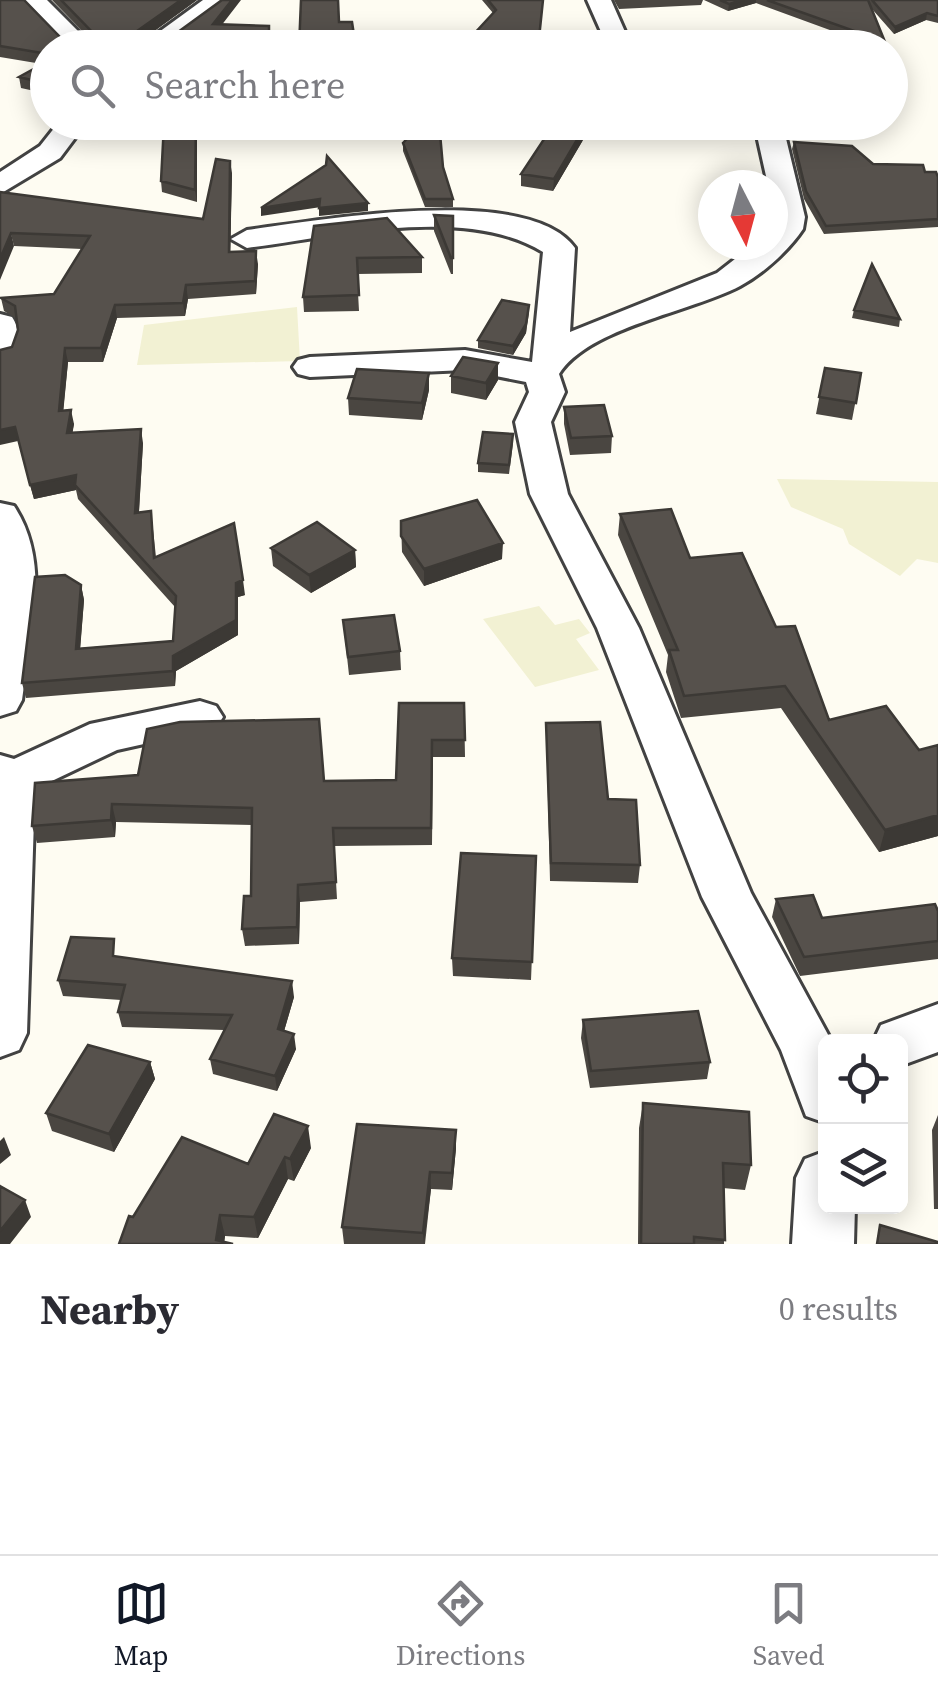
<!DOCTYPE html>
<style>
:root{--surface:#fff;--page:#f7f7f7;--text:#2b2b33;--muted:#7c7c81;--line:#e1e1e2;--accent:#111827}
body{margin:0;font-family:"Source Serif 4",serif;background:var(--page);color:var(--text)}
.controls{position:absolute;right:30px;bottom:30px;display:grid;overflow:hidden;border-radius:15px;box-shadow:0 5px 25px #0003}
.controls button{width:90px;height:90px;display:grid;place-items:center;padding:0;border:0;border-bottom:2px solid var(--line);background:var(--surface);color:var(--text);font:50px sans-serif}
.compass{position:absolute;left:698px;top:170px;width:90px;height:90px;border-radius:50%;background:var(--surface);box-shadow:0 5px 25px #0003;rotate:174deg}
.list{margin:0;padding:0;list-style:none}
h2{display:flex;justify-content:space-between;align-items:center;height:130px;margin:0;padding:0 40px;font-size:42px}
h2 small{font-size:32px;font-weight:400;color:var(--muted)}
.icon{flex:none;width:55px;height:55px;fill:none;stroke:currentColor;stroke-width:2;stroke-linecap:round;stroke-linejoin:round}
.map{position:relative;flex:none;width:938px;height:1244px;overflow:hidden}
.search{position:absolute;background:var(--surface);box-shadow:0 5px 25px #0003;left:30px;right:30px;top:30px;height:110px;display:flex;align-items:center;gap:25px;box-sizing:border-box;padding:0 35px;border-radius:55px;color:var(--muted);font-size:38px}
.sheet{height:310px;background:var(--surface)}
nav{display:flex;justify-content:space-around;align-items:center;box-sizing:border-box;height:140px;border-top:2px solid var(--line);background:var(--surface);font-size:28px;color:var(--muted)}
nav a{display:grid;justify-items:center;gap:5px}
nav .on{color:var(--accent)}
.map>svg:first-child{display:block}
.farmland{fill:#f2f1d3}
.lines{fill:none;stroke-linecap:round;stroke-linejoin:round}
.minor-casing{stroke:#424242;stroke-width:6}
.minor{fill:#fff;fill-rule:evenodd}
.wall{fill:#4a4641}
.shaded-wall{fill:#3c3935}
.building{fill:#56514c;stroke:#3c3935;stroke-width:2.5}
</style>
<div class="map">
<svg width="938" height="1244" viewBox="0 0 938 1244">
<rect width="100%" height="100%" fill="#fefcf2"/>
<!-- farmland -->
<path class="farmland" d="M 297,307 L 300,361 L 137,365 L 144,325 Z
M 777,479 L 938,482 L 938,563 L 917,559 L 900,576 L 849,544 L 843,529 L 791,507 Z
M 539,606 L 555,625 L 579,619 L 590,633 L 576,639 L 599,670 L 535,687 L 483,619 Z"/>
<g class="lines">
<defs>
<path id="minor" d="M 21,0 L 47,0 L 95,48 L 68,48 Z
M 203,0 L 231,0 L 166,48 L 137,48 Z
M 587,0 L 611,0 L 626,34 L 639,48 L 611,48 L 606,43 Z
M 59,122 L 87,122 L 60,158 L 0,194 L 0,172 L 40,146 Z
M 754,122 L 782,122 L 805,217 L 803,229 C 789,250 763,274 740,286 C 691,312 589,327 559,374 L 565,392 L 551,422 L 568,494 L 639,628 L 751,893 L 832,1042 L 826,1042 L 826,1123 L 806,1116 L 781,1050 L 702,897 L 597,628 L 530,494 L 515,422 L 529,392 L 526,382 L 465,370 L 310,377 L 298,374 L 293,367 L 298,360 L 310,357 L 465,350 L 532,362 L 543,252 C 465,204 334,237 247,248 L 231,239 L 247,230 C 317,221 529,182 575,248 L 570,332 L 717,273 L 753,245 L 773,245 L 773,185 L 768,185 Z
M 0,314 L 12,317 C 20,328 20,348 12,359 L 0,362 Z
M 0,503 L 14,506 C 52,563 30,637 22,700 L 16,711 L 0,716 Z
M 200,701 L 216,706 L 223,717 L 216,728 L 117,750 L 35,789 L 27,1033 L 19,1050 L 0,1057 L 0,755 L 14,759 L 90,724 Z
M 938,1004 L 938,1052 L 900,1066 L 900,1042 L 873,1042 L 881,1025 Z
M 826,1151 L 826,1206 L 855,1206 L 854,1244 L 792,1244 L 796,1178 L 805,1159 Z"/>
</defs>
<!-- minor casing -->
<use href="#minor" class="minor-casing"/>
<!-- minor -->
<use href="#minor" class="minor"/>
</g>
<!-- wall -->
<path class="wall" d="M 0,0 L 63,40 L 89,38 L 52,0 L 197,0 L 142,40 L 167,40 L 222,24 L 269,26 L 270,37 L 48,48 L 48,94 L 21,88 L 19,77 L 42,64 L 0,57 Z
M 482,0 L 544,0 L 493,13 Z
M 614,0 L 703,0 L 701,5 L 619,9 Z
M 704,0 L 938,0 L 938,23 L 926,20 L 894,34 L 872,9 L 885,42 L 884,48 L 879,48 L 756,3 L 728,11 Z
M 160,122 L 232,122 L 232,135 L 197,134 L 197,202 L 162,192 L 161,181 L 163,135 L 161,135 Z
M 583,140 L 553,191 L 521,186 L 521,174 Z
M 794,142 L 873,164 L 925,172 L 938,177 L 938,227 L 824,234 L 804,199 L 792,149 Z
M 403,143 L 443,167 L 453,199 L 453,207 L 425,207 L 403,151 Z
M 232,173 L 230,252 L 258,264 L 256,294 L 188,299 L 185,316 L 117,318 L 103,362 L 68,362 L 63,411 L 74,424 L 72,433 L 143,443 L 139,512 L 151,511 L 156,557 L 245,595 L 238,597 L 238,635 L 176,671 L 175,686 L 26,698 L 22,683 L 81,585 L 84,600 L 80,648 L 173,641 L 175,607 L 78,499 L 76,490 L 34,499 L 18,441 L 12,347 L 18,330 L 17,319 L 4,311 L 1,298 L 54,294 L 82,249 L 14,246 L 0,192 L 203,219 Z
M 434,215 L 453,216 L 453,274 L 451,274 L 434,231 Z
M 314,226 L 422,257 L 422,273 L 357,274 L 359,311 L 304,312 L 303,297 Z
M 854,310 L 900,319 L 899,327 L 852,318 Z
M 529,313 L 526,333 L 513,355 L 478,348 L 478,340 Z
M 825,368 L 861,373 L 852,420 L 816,414 Z
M 451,376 L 498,380 L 486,400 L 451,393 Z
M 429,390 L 422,420 L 349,415 L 348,398 Z
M 564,407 L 612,436 L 611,453 L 570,455 L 564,424 Z
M 513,443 L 509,474 L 478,472 L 478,463 Z
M 620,514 L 690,558 L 776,627 L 829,720 L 919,750 L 938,745 L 938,836 L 879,852 L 781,708 L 681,718 L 666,672 L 668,655 L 618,535 Z
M 401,521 L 502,559 L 424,586 L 402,552 Z
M 271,548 L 355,550 L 356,567 L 311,593 L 273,566 Z
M 343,620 L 400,651 L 401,670 L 349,675 Z
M 464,703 L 465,757 L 433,757 L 432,845 L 334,846 L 337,899 L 300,902 L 299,944 L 245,946 L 242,929 L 251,896 L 252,825 L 116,822 L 115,837 L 37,843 L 32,826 L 35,783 L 396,780 Z
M 546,723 L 608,799 L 640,865 L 638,883 L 550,881 Z
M 536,856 L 531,980 L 453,976 L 452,958 Z
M 776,899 L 822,918 L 938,911 L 938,959 L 800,976 L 772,917 Z
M 118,957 L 294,997 L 284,1031 L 296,1049 L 277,1091 L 213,1074 L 210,1059 L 224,1030 L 122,1027 L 118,1012 L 121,1000 L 63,996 L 58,980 Z
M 583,1020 L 710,1062 L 707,1079 L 590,1088 L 581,1038 Z
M 150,1062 L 155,1079 L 114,1152 L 52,1131 L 46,1113 Z
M 643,1103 L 751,1165 L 745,1190 L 723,1188 L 724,1244 L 638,1244 L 639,1128 Z
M 938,1115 L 938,1209 L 934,1209 L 932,1130 Z
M 456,1130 L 456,1148 L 452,1190 L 431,1189 L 425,1244 L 344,1244 L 342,1227 Z
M 311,1148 L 294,1181 L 288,1179 L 258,1238 L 225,1236 L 224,1242 L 133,1217 L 248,1164 Z"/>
<!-- shaded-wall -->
<path class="shaded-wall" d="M 181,0 L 197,0 L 135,45 L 134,48 L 133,34 Z
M 232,0 L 241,0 L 214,35 L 213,24 Z
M 744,0 L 756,0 L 756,3 L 728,11 L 729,4 Z
M 927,13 L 926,20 L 894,34 L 895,27 Z
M 196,122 L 197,134 L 197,202 L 195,190 Z
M 584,128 L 583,140 L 553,191 L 554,179 Z
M 230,161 L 232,173 L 230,265 L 229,252 Z
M 320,199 L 321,207 L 261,216 L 261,208 Z
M 368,203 L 368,211 L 319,216 L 319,208 Z
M 11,233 L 14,246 L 0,280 L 0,259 Z
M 256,251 L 258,264 L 256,294 L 255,281 Z
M 186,285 L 188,299 L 185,316 L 183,303 Z
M 115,305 L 117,318 L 103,362 L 101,348 Z
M 529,305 L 526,333 L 513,355 L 513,346 Z
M 65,348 L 68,362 L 62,425 L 59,411 Z
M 498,363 L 498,380 L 486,400 L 486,383 Z
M 429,373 L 429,390 L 422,420 L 422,403 Z
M 71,410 L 74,424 L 70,448 L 67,433 Z
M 15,427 L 18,441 L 0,445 L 0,430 Z
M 141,429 L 143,443 L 138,527 L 135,513 Z
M 76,475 L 76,490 L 34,499 L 30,485 Z
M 503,543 L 502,559 L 424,586 L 424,569 Z
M 355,550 L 356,567 L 311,593 L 309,575 Z
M 243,580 L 245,595 L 238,597 L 238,635 L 176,671 L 175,686 L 173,671 L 173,656 L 236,583 Z
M 81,585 L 84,600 L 79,664 L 76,649 Z
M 112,804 L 116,822 L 115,837 L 111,820 Z
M 938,815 L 938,836 L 879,852 L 885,830 Z
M 298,885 L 300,902 L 299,944 L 297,927 Z
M 292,981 L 294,997 L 280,1045 L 278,1029 Z
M 294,1034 L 296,1049 L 277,1091 L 275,1076 Z
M 150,1062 L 155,1079 L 114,1152 L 109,1134 Z
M 308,1126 L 311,1148 L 294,1181 L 290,1159 Z
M 456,1130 L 456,1148 L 452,1190 L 452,1173 Z
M 4,1137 L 11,1155 L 0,1164 L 0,1141 Z
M 285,1157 L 288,1179 L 258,1238 L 254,1217 Z
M 430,1172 L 431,1189 L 424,1244 L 423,1233 Z
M 25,1200 L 31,1217 L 10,1244 L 0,1244 L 0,1231 Z
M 220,1215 L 225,1236 L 224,1244 L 216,1240 Z"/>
<!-- building -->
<path class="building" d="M 0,0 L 24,0 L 63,40 L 97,37 L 61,0 L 181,0 L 133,34 L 133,40 L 167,40 L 222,0 L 232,0 L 213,24 L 269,26 L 269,48 L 48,48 L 48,54 L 0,46 Z
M 301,0 L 338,0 L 339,22 L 352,22 L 356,48 L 299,48 Z
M 488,0 L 543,0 L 538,48 L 461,48 L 496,10 Z
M 720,0 L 744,0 L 729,4 Z
M 767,0 L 868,0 L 885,42 Z
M 872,0 L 938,0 L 938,16 L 927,13 L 895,27 Z
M 48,61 L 48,84 L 19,77 Z
M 160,122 L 196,122 L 195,190 L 161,181 L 164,124 L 159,124 Z
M 423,122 L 439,122 L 443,167 L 453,199 L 425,199 L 403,143 Z
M 554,124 L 584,128 L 554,179 L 521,174 Z
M 794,142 L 852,146 L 873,164 L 923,165 L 925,172 L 936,172 L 938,177 L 938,219 L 826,226 L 806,191 Z
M 327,156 L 368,203 L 319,208 L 320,199 L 261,208 L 326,165 Z
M 216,159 L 230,161 L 229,252 L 256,251 L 255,281 L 186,285 L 183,303 L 115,305 L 101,348 L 65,348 L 59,411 L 71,410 L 67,433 L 141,429 L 135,513 L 151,511 L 154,558 L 234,523 L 243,580 L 236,583 L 236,620 L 173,656 L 173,671 L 22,683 L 35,577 L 65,575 L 81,585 L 76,649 L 173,641 L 176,596 L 75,485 L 76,475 L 30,485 L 15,427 L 0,430 L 0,350 L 12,347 L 18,330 L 15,306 L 1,298 L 54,294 L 90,236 L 11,233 L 0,259 L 0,192 L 203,219 Z
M 434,215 L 453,216 L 453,258 L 451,258 Z
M 387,218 L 422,257 L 357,258 L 359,295 L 303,297 L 314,226 Z
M 872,264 L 900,319 L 854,310 Z
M 502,300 L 529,305 L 526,324 L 513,346 L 478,340 Z
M 463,357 L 498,363 L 486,383 L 451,376 Z
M 825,368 L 861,373 L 856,403 L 819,397 Z
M 357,369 L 429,373 L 422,403 L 348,398 Z
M 604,405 L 612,436 L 571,438 L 564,407 Z
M 483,432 L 513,434 L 509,465 L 478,463 Z
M 477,500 L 503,543 L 424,569 L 401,536 L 401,521 Z
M 671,509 L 690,558 L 742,553 L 776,627 L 795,626 L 829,720 L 886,706 L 919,750 L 938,745 L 938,815 L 885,830 L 785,686 L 684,696 L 669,650 L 678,650 L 620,514 Z
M 317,522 L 355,550 L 309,575 L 271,548 Z
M 394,615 L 400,651 L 348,657 L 343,620 Z
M 399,703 L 464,703 L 465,740 L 432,740 L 431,828 L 333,828 L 336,882 L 298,885 L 297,927 L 242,929 L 244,896 L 251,896 L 252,808 L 112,804 L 111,820 L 32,826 L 35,783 L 138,775 L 147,729 L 180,722 L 319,719 L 324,781 L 396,780 Z
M 600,722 L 608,799 L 636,800 L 640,865 L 551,863 L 546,723 Z
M 461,853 L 536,856 L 532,962 L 452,958 Z
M 813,895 L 822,918 L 935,904 L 938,911 L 938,941 L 804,957 L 776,899 Z
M 71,937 L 114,939 L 113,956 L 292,981 L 278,1029 L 294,1034 L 275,1076 L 210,1059 L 232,1015 L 118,1012 L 125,985 L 58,980 Z
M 698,1011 L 710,1062 L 591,1071 L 583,1020 Z
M 88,1045 L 150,1062 L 109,1134 L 46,1113 Z
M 643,1103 L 749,1112 L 751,1165 L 723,1163 L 725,1240 L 694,1237 L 694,1244 L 641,1244 Z
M 274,1114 L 308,1126 L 290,1159 L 285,1157 L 254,1217 L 220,1215 L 216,1240 L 233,1244 L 119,1244 L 129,1216 L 133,1217 L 182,1137 L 248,1164 Z
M 357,1124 L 456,1130 L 452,1173 L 430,1172 L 423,1233 L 342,1227 Z
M 0,1186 L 25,1200 L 0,1231 Z
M 880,1225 L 938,1242 L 938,1244 L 877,1244 Z"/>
</svg>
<div class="controls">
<button><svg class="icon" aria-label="locate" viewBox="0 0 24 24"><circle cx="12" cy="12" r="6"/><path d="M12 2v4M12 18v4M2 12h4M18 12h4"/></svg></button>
<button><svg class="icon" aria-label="layers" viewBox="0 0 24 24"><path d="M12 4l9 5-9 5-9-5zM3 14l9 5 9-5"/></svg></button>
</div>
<svg class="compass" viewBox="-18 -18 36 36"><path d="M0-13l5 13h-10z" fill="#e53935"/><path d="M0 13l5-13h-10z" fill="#7c7c81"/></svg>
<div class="search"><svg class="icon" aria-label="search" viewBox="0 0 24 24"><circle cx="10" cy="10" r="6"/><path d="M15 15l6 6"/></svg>Search here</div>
</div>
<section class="sheet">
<h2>Nearby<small>0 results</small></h2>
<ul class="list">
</ul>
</section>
<nav>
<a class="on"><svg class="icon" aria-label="map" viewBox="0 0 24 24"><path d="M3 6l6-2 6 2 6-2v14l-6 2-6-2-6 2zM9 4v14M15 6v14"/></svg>Map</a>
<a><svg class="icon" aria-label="directions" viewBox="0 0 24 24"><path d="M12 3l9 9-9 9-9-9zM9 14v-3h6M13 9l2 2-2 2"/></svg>Directions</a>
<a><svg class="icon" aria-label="saved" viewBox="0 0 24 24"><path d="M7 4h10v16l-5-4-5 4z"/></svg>Saved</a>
</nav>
